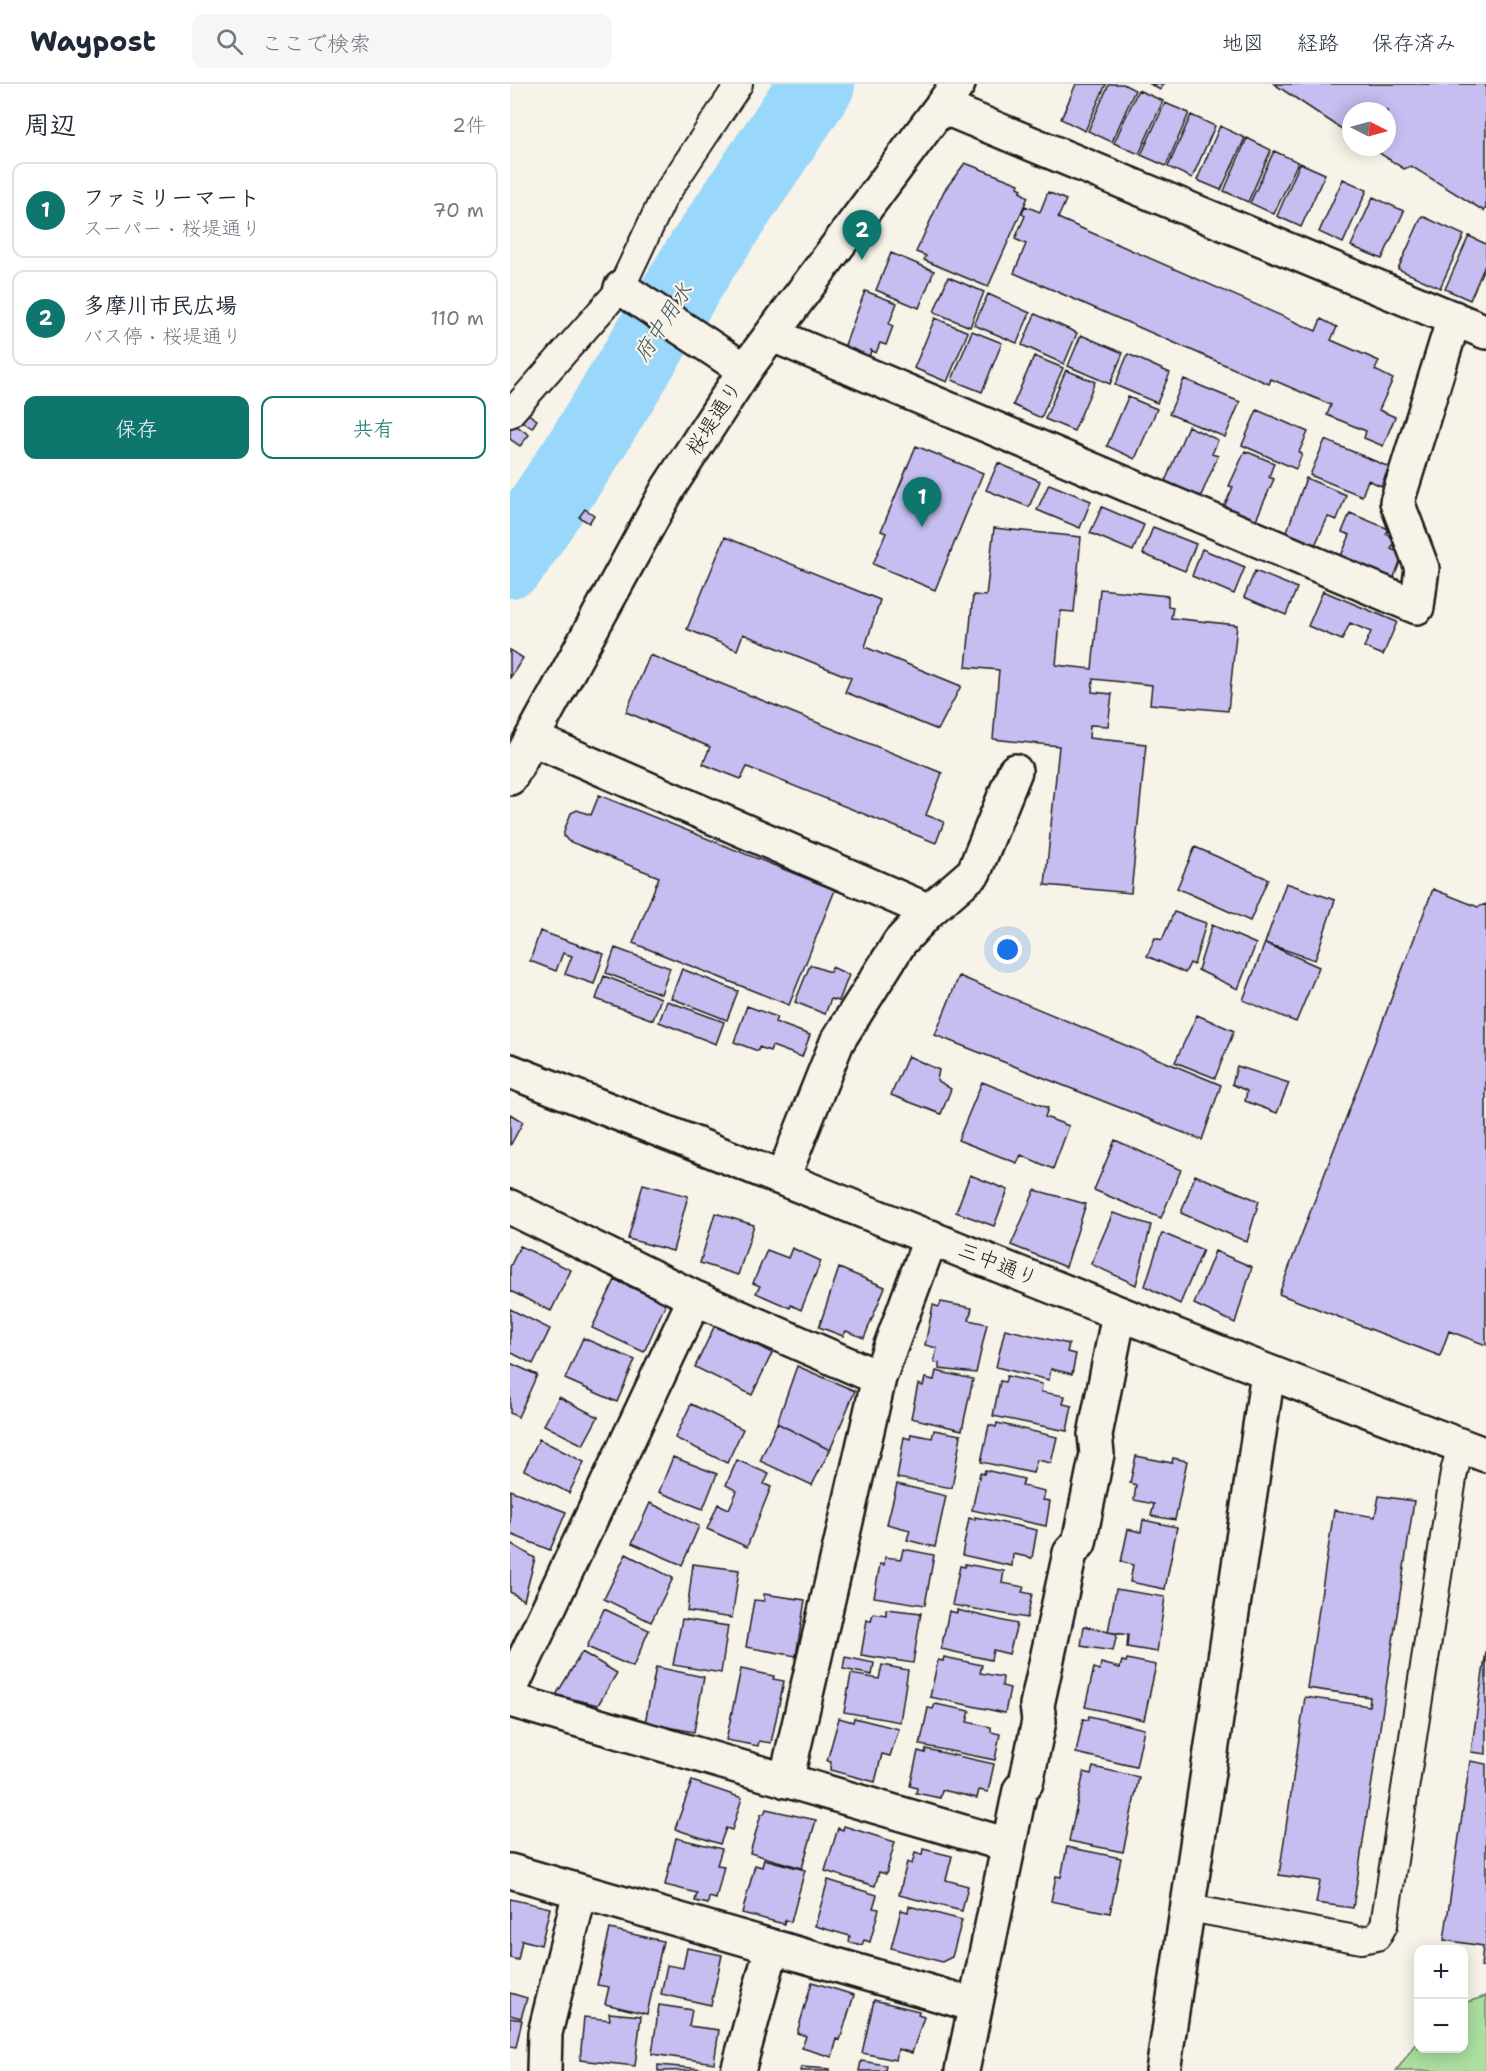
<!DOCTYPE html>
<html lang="ja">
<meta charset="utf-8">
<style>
:root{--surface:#fff;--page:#f6f6f7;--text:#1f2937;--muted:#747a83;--line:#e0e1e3;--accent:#0f766e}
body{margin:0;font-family:"Shantell Sans","Klee One",sans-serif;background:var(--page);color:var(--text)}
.controls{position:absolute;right:18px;bottom:18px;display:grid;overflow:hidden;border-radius:12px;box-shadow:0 3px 15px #0003}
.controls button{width:54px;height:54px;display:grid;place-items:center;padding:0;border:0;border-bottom:2px solid var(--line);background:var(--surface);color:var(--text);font:30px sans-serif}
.compass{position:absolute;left:832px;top:18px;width:54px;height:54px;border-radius:50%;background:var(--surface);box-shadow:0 3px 15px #0003;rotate:96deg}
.you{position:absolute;left:498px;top:866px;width:21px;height:21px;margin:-15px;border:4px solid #fff;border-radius:50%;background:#1a73e8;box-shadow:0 0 0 9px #1a73e833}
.badge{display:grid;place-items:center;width:39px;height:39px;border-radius:50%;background:var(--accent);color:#fff;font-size:20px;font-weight:700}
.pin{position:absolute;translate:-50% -50px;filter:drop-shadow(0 2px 3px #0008)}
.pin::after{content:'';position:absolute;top:32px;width:21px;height:18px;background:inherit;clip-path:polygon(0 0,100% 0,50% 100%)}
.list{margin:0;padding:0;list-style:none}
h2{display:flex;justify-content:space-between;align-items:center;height:78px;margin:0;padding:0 24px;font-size:26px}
h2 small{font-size:20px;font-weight:400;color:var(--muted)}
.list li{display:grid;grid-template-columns:39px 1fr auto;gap:18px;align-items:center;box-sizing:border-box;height:96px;margin:0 12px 12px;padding:0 12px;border:2px solid var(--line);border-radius:12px}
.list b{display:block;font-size:22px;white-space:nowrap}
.list p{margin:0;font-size:20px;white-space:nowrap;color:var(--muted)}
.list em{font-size:20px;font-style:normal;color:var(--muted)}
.actions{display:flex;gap:12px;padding:18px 24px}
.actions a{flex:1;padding:14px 0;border:2px solid var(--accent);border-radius:12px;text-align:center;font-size:21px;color:var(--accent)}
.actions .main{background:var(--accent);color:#fff}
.icon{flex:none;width:33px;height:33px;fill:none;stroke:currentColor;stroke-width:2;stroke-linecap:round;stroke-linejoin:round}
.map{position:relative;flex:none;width:976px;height:1987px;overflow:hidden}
header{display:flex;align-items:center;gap:36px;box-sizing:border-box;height:84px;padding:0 30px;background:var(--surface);border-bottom:2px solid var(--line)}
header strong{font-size:28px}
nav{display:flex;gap:33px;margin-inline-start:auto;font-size:21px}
.search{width:420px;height:54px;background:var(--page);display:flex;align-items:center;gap:15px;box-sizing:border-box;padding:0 21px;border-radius:12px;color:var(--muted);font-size:22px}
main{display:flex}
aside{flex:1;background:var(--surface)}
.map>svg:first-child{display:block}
.green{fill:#abde9f;stroke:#647d5e;stroke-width:1.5}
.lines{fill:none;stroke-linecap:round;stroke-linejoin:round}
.river{stroke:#99d8fa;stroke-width:76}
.building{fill:#c6bef0;stroke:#1c1c1c;stroke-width:1.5}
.lane-casing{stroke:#1c1c1c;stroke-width:30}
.street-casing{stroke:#1c1c1c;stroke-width:38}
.secondary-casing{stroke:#1c1c1c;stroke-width:38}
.lane{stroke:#f7f3e8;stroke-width:26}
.street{stroke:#f7f3e8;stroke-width:33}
.secondary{stroke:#f7f3e8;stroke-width:33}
.labels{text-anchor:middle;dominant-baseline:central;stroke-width:4.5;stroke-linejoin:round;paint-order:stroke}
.street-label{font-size:21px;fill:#1c1c1c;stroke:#f7f3e8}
.water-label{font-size:22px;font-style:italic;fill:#42545f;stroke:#f7f3e8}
</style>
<header>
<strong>Waypost</strong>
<div class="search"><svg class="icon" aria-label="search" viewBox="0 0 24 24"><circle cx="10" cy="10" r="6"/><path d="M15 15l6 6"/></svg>ここで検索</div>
<nav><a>地図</a><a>経路</a><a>保存済み</a></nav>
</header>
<main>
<aside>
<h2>周辺<small>2件</small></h2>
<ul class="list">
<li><span class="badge">1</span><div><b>ファミリーマート</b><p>スーパー · 桜堤通り</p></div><em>70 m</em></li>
<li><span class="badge">2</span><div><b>多摩川市民広場</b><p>バス停 · 桜堤通り</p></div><em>110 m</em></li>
</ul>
<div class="actions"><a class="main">保存</a><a>共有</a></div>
</aside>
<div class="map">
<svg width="976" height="1987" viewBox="0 0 976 1987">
<rect width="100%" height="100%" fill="#f7f3e8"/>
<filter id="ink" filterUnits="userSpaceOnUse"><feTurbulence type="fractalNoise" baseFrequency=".0167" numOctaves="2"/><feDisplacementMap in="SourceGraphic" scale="12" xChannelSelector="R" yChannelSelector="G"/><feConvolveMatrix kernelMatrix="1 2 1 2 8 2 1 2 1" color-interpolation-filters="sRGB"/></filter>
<g filter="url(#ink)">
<!-- green -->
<path class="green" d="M 976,1912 L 976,1987 L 886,1987 L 908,1956 L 908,1964 L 954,1964 L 954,1919 Z"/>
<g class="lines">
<!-- river -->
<path class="river" d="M 0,476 L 74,365 L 190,175 L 307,0"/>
</g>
<!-- building -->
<path class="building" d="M 566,0 L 596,0 L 575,47 L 551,35 Z
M 599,0 L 613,0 L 625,6 L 602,58 L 578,47 Z
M 640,0 L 654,0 L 650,6 Z
M 764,0 L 976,0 L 976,124 L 974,127 L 901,82 L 894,85 L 860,63 L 877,63 L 877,27 L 841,27 L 841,51 Z
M 628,6 L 653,17 L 629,70 L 604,59 Z
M 655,19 L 679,29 L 656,82 L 631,71 Z
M 681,31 L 705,42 L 682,94 L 658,83 Z
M 710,42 L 735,54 L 711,106 L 687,96 Z
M 737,54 L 761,66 L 738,118 L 714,107 Z
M 764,67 L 788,78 L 764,130 L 740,119 Z
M 455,79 L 509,100 L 508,103 L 512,105 L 510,108 L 518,113 L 478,203 L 414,176 L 416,172 L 406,168 L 434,107 Z
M 790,79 L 815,90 L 791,143 L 767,132 Z
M 833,95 L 857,106 L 833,159 L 809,148 Z
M 538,108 L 556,116 L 548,134 L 806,247 L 811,235 L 827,243 L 821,256 L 869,277 L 865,286 L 883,295 L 869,326 L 885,333 L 873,362 L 854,354 L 856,347 L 817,331 L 821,321 L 761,295 L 759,300 L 504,189 L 516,160 L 505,155 L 515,132 L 512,130 L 515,122 L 530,128 Z
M 863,113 L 894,127 L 872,175 L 841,162 Z
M 912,132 L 954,151 L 930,204 L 888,185 Z
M 959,152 L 976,160 L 976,179 L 960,216 L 935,205 Z
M 381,169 L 424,187 L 409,224 L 366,206 Z
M 438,193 L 474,208 L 460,243 L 424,228 Z
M 355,207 L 387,219 L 379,240 L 383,242 L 376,261 L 370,259 L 366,269 L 361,266 L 359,274 L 337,266 L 335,261 Z
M 478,210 L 520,229 L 507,259 L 464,241 Z
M 525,230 L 567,249 L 554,280 L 512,261 Z
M 425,234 L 458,248 L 437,298 L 404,284 Z
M 462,247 L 492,259 L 472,308 L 442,296 Z
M 571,251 L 613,269 L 600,300 L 558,282 Z
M 618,270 L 660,289 L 647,319 L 605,301 Z
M 524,272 L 553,284 L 531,334 L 503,321 Z
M 556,286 L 585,298 L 564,347 L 535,335 Z
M 674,295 L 730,318 L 715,353 L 659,330 Z
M 618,313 L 647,325 L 625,375 L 597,362 Z
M 9,324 L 27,336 L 22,344 L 4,332 Z
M 747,326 L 798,348 L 789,368 L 792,370 L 786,385 L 732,361 Z
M 0,337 L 19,351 L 10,362 L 0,355 Z
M 678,342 L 708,356 L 702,370 L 708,372 L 690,414 L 654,400 Z
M 815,356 L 879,383 L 871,402 L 858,396 L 852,412 L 800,391 Z
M 406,362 L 473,389 L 425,506 L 363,480 L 376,449 L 371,447 Z
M 735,367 L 764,379 L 759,393 L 764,395 L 745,438 L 713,425 L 723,403 L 719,402 Z
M 488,379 L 530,397 L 519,423 L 476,406 Z
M 796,394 L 836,411 L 827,436 L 818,433 L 805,461 L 776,450 Z
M 539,400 L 581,417 L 570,444 L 527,426 Z
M 592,423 L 634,441 L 623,467 L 580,449 Z
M 75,425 L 84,431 L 79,439 L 69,433 Z
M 840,429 L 879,445 L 876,450 L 885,454 L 881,465 L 893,470 L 883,496 L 830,474 L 840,451 L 832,448 Z
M 643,443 L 686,460 L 675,487 L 633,470 Z
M 484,444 L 571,453 L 564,528 L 551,527 L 546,581 L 582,585 L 590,505 L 658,512 L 658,522 L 663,523 L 661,534 L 727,541 L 718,627 L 640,620 L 642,601 L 583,595 L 582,608 L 602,610 L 598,642 L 580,641 L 579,654 L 636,660 L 621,809 L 535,801 L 549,662 L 483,655 L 489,586 L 456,583 L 463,511 L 476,512 Z
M 215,453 L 370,516 L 355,563 L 451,602 L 428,646 L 335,608 L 341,594 L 233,550 L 227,566 L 177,545 Z
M 692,465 L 735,483 L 724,510 L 682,492 Z
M 745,487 L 787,504 L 776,531 L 734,513 Z
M 813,507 L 887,538 L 873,571 L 854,563 L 861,548 L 840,539 L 832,556 L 798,542 Z
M 0,566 L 13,574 L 0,594 Z
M 140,571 L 432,689 L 416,731 L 434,738 L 426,759 L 237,683 L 231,695 L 193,680 L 200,663 L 116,628 Z
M 89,711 L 325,806 L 279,921 L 123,859 L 149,793 L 58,757 L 54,752 L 54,747 L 61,729 L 67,726 L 81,731 Z
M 685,763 L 758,795 L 740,837 L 667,804 Z
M 776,799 L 825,816 L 805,876 L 755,859 Z
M 923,805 L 968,823 L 976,820 L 976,1261 L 939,1247 L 930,1272 L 769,1210 Z
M 664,828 L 696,839 L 684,881 L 680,879 L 675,889 L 637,872 L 645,854 L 652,856 Z
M 702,841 L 746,860 L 728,905 L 688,886 Z
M 30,847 L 94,870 L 84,900 L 55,890 L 62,872 L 53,869 L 46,887 L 20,877 Z
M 755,859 L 809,883 L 786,938 L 733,916 Z
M 105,864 L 160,884 L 151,910 L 96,889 Z
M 300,881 L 320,888 L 322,883 L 339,891 L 329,917 L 321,915 L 315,930 L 285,918 Z
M 172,885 L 228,907 L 217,936 L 161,914 Z
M 94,892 L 151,914 L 143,936 L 86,915 Z
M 449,892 L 711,1001 L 692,1056 L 425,951 Z
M 157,917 L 214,938 L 206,960 L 149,938 Z
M 237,922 L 267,933 L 265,938 L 300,951 L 292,973 L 262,962 L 260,967 L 249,963 L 248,967 L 224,958 Z
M 687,931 L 724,947 L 705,994 L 665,978 Z
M 398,972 L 429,986 L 427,996 L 441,1005 L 431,1030 L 381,1011 Z
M 727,982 L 779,999 L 767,1029 L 735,1017 L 737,1007 L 722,1000 Z
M 472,998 L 538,1024 L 535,1033 L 559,1042 L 543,1085 L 511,1071 L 507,1079 L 448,1056 Z
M 0,1030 L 13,1038 L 0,1062 Z
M 605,1056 L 671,1086 L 651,1134 L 584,1106 Z
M 460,1091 L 498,1106 L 484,1142 L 446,1128 Z
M 685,1091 L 749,1117 L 737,1158 L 671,1129 Z
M 133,1100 L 178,1112 L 163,1167 L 118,1155 Z
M 525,1106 L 576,1120 L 556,1183 L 501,1161 Z
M 205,1129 L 244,1141 L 228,1191 L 190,1179 Z
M 603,1129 L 641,1141 L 626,1201 L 581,1180 Z
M 652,1149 L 693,1166 L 670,1220 L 635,1202 Z
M 10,1162 L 61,1186 L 41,1227 L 0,1207 L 0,1183 Z
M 282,1164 L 311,1177 L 291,1226 L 281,1221 L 280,1224 L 246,1209 L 250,1202 L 243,1199 L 257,1166 L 278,1174 Z
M 705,1167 L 742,1183 L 725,1239 L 684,1220 Z
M 329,1184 L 375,1203 L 354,1254 L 336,1247 L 333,1252 L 309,1243 Z
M 105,1196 L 156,1219 L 134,1268 L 82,1244 Z
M 431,1218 L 462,1224 L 459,1236 L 477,1240 L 466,1289 L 429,1285 L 429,1279 L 424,1278 L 427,1264 L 415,1261 L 423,1221 L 429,1223 Z
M 0,1225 L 40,1245 L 23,1280 L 0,1268 Z
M 205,1241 L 262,1269 L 242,1311 L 185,1283 Z
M 495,1245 L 559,1260 L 557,1268 L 566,1270 L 562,1290 L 541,1285 L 539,1296 L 486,1283 Z
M 73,1254 L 125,1276 L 107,1318 L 55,1295 Z
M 0,1279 L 27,1291 L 8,1333 L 0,1329 Z
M 287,1282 L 345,1307 L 320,1366 L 267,1339 Z
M 426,1287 L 463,1295 L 452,1346 L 401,1334 L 408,1300 L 413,1302 L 415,1294 L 424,1296 Z
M 497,1292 L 532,1300 L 531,1308 L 555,1312 L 553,1320 L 562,1322 L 557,1347 L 483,1332 L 490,1297 L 495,1298 Z
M 49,1313 L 88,1333 L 73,1361 L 34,1341 Z
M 181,1320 L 233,1345 L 217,1379 L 165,1354 Z
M 267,1339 L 320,1366 L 302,1401 L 250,1377 Z
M 487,1339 L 547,1353 L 541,1379 L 527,1376 L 523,1389 L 471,1378 L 479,1341 L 486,1343 Z
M 424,1346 L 451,1351 L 442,1404 L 387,1394 L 394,1353 L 400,1355 L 401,1350 L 422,1354 Z
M 29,1355 L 74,1378 L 59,1409 L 14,1386 Z
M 626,1372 L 662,1379 L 663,1374 L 677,1377 L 665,1436 L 641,1432 L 644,1420 L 624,1416 L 626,1401 L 620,1399 Z
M 163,1373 L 207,1390 L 193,1425 L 149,1408 Z
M 227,1376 L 259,1390 L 254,1400 L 261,1403 L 237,1463 L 197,1445 L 208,1420 L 219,1425 L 227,1407 L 216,1401 Z
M 475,1386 L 514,1395 L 512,1402 L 535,1407 L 533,1416 L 540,1417 L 536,1442 L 462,1426 L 470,1389 L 474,1390 Z
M 387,1400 L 436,1412 L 425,1463 L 397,1456 L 400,1446 L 377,1440 Z
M 0,1406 L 56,1428 L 40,1466 L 0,1450 Z
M 869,1412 L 904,1417 L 843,1824 L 806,1819 L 810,1797 L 769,1791 L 795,1613 L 859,1622 L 860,1613 L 797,1604 L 824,1426 L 865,1433 Z
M 140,1419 L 189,1442 L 172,1481 L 122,1459 Z
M 465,1433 L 527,1446 L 522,1474 L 503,1470 L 502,1482 L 452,1471 L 459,1434 L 465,1436 Z
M 633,1436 L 667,1443 L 655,1505 L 620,1498 L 623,1481 L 611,1478 L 618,1445 L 631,1448 Z
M 0,1459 L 25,1474 L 14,1516 L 0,1508 Z
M 393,1465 L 424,1471 L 415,1521 L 364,1513 L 370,1480 L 374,1481 L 375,1473 L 391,1475 Z
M 116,1470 L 163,1494 L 141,1538 L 94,1515 Z
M 183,1480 L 229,1486 L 222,1534 L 177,1527 Z
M 455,1480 L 494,1487 L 492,1499 L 514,1503 L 512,1508 L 522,1510 L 517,1534 L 442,1521 L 450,1482 L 455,1483 Z
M 606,1505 L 655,1513 L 647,1568 L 617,1563 L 618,1551 L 598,1548 Z
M 254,1510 L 295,1516 L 286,1572 L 236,1563 L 244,1516 L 254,1517 Z
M 94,1525 L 139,1546 L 123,1583 L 77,1563 Z
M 376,1525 L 411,1529 L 403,1579 L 351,1571 L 357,1536 L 361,1537 L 363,1529 L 376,1531 Z
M 447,1526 L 507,1540 L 499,1570 L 483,1566 L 481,1576 L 431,1565 L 439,1527 L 447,1529 Z
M 172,1535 L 218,1542 L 211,1589 L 163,1581 Z
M 574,1542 L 607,1550 L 603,1567 L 571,1562 Z
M 72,1568 L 107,1589 L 88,1621 L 46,1611 Z
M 976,1568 L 976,1670 L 961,1668 Z
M 335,1573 L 364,1579 L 362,1591 L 333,1585 Z
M 434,1573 L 472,1581 L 470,1589 L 493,1593 L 492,1602 L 500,1604 L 495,1629 L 420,1613 L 428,1576 L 433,1577 Z
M 617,1575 L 646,1581 L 634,1636 L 575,1623 L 584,1584 L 590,1586 L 591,1579 L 610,1584 L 612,1577 L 616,1578 Z
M 372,1581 L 398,1586 L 390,1638 L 334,1628 L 341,1590 L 369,1595 Z
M 146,1583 L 194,1593 L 184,1648 L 135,1639 Z
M 231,1585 L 264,1592 L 263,1595 L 274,1597 L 261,1659 L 249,1657 L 248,1662 L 216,1656 Z
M 425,1620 L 460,1627 L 457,1638 L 481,1643 L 481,1648 L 490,1650 L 485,1676 L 410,1661 L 418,1624 L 423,1625 Z
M 579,1632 L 634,1645 L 626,1683 L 566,1669 L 573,1635 L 578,1636 Z
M 329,1634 L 343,1638 L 344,1634 L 389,1645 L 380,1672 L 372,1670 L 365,1698 L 320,1686 L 321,1678 L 317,1677 Z
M 416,1665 L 484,1680 L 478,1708 L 469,1706 L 467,1714 L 432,1706 L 430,1714 L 406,1709 L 407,1704 L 400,1702 L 408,1667 L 415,1669 Z
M 960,1677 L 976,1680 L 976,1884 L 971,1883 L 973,1862 L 934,1856 Z
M 583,1683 L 629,1693 L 613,1768 L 559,1757 L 574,1688 L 581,1690 Z
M 182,1697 L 232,1714 L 222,1746 L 216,1744 L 210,1760 L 165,1745 Z
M 256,1725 L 306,1736 L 292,1784 L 240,1769 L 251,1730 L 254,1730 Z
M 334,1742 L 385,1758 L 376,1790 L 369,1788 L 365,1802 L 315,1787 L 328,1744 L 333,1746 Z
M 166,1754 L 212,1765 L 207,1781 L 214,1782 L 206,1815 L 199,1813 L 198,1820 L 185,1817 L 187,1809 L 155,1801 Z
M 557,1763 L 611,1774 L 600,1829 L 541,1817 L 546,1792 L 551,1793 Z
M 413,1765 L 442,1772 L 436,1796 L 458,1802 L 452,1827 L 389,1811 L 397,1778 L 402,1780 L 405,1769 L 412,1771 Z
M 254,1775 L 295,1786 L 281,1838 L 275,1836 L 274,1840 L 232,1829 L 245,1781 L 252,1783 Z
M 318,1796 L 367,1811 L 363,1824 L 369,1825 L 360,1858 L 354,1856 L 352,1861 L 339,1858 L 340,1852 L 305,1842 Z
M 0,1815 L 40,1824 L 31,1861 L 12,1856 L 8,1876 L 0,1874 Z
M 399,1822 L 452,1836 L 442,1873 L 432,1878 L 381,1864 L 391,1826 L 398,1828 Z
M 100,1845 L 153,1857 L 137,1930 L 95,1920 L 99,1903 L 87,1901 Z
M 177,1864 L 212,1871 L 201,1921 L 151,1910 L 157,1881 L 173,1884 Z
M 302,1898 L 344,1911 L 330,1956 L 327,1955 L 322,1973 L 292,1964 L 296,1952 L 287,1949 Z
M 0,1909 L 17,1914 L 11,1934 L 0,1931 Z
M 364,1916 L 409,1927 L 408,1931 L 414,1933 L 402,1969 L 388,1965 L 386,1976 L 352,1969 Z
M 149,1921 L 182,1926 L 179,1942 L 209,1946 L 204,1979 L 142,1970 Z
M 99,1929 L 131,1932 L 125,1982 L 70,1976 L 74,1933 L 100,1936 Z
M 0,1934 L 12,1936 L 6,1963 L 0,1962 Z
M 351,1977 L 376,1981 L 375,1987 L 349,1987 Z
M 148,1981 L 205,1986 L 148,1987 Z
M 291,1983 L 320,1985 L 319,1987 L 290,1987 Z"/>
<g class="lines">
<defs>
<path id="lane" d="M 0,330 L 111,204 L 154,113 L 229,0
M 679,1824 L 851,1856 L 867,1853 L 874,1841 L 944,1388 L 951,1362"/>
<path id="street" d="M 111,204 L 235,286
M 263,251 L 907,523 L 912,484 L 887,418 L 944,234
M 23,655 L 419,827
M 273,1093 L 327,958 L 390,858 L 419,827 L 464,788 L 505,687
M 0,1123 L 185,1214
M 0,1606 L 185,1214 L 369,1294
M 0,1616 L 498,1761
M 276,1697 L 369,1294 L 421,1153
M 0,1787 L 465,1921
M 34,1987 L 35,1949 L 70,1808
M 228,1987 L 262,1863
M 452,1987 L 510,1706 L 516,1699 L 529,1637 L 527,1621 L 560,1469 L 569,1459 L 587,1370 L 585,1351 L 609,1230
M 653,1987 L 758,1289"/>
<path id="secondary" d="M 433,23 L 976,248
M 0,694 L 159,403 L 235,286 L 448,0
M 0,987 C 326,1114 649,1249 976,1371"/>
</defs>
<!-- lane casing -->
<use href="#lane" class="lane-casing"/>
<!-- street casing -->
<use href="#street" class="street-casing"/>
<!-- secondary casing -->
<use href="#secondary" class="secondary-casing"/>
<!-- lane -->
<use href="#lane" class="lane"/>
<!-- street -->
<use href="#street" class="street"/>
<!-- secondary -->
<use href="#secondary" class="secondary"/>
</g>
</g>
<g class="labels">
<!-- street labels -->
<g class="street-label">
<text transform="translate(204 334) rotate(-57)">桜堤通り</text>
<text transform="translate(488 1180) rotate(22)">三中通り</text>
</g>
<!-- water labels -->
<g class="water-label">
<text transform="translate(153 238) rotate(-57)">府中用水</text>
</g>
</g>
</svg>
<div class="controls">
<button>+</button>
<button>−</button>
</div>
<svg class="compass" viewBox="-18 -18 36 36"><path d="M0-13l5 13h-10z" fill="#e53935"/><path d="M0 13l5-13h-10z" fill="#747a83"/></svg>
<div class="you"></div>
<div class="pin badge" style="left:412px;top:443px">1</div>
<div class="pin badge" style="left:352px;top:176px">2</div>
</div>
</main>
